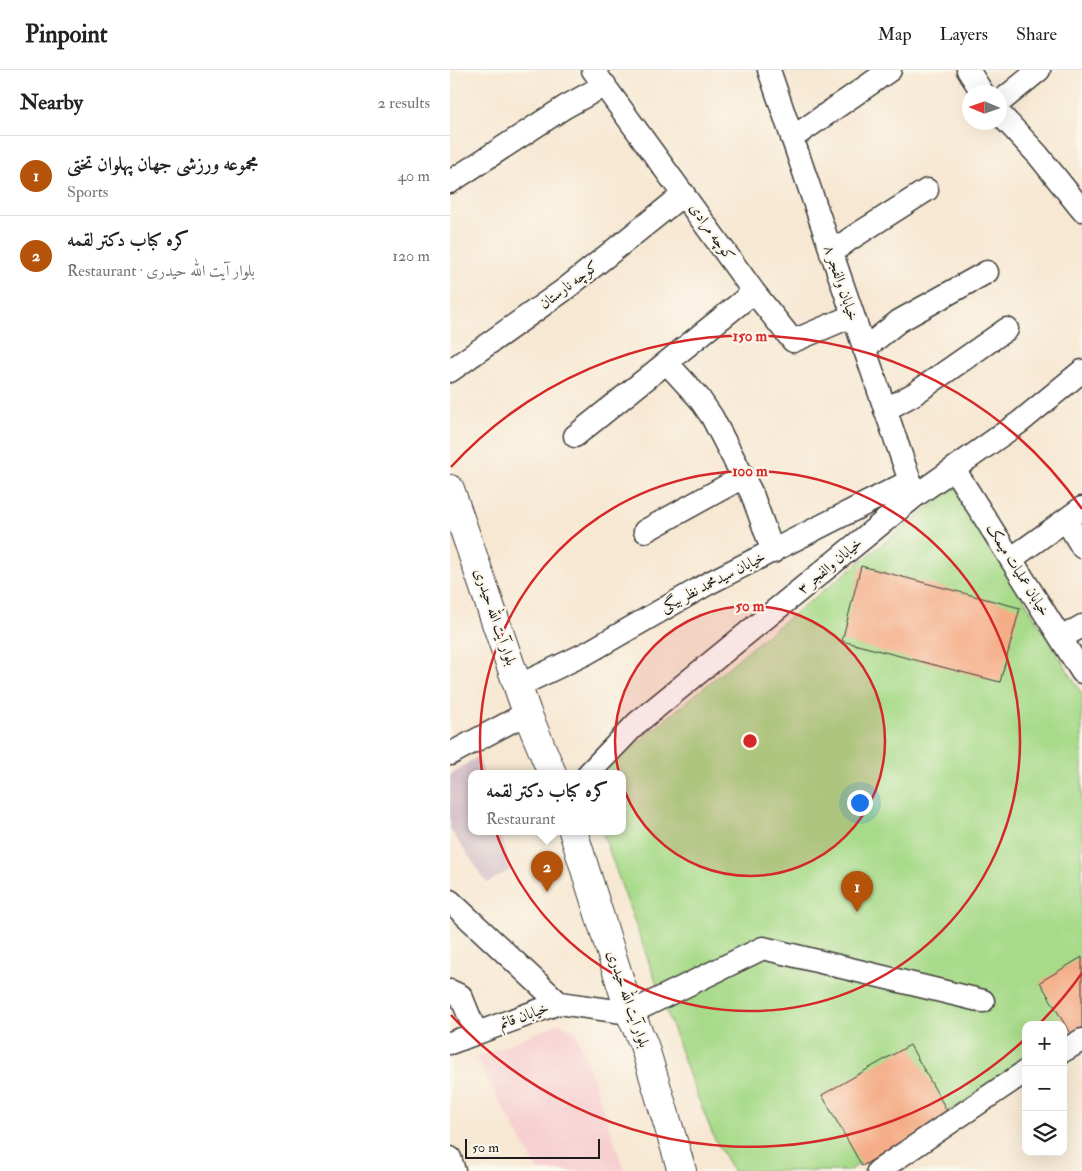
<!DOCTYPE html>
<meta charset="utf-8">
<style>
:root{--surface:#fff;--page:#f2f2f2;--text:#222;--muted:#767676;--line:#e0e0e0;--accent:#b45309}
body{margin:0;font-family:"IM FELL Double Pica",Amiri,serif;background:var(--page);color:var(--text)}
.controls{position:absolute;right:15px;bottom:15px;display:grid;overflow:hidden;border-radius:10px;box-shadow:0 5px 20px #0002}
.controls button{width:45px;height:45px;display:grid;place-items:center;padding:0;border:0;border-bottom:1px solid var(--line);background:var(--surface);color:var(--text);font:25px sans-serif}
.compass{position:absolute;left:512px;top:15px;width:45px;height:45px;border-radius:50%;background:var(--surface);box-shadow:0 5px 20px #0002;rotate:272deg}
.scale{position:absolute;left:15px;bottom:12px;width:135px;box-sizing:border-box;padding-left:5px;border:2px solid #1c1c1c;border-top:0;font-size:14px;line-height:18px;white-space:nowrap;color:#1c1c1c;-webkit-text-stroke:4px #fbf7ec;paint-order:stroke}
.you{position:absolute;left:409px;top:732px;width:18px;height:18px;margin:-12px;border:4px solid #fff;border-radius:50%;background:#1a73e8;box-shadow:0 0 0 8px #1a73e833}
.badge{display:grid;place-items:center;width:32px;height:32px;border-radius:50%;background:var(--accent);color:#fff;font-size:16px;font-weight:700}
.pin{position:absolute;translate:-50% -41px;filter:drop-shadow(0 1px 2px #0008)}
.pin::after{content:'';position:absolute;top:26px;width:18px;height:15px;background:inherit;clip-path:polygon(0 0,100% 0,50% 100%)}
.popup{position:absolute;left:18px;top:700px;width:158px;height:65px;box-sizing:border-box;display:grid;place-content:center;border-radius:10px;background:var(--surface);filter:drop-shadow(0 1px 4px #0005);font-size:16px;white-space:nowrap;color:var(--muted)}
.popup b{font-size:19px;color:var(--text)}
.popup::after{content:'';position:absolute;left:50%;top:100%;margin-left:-10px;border:10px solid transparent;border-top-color:var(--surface)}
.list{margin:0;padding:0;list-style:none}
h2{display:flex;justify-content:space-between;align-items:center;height:65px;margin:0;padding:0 20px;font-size:21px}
h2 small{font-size:16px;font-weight:400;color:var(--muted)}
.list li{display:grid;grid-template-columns:32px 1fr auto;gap:15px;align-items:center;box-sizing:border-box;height:80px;padding:0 20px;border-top:1px solid var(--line)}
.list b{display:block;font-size:19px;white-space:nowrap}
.list p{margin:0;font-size:16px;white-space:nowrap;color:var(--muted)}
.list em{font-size:16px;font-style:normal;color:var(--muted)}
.icon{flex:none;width:28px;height:28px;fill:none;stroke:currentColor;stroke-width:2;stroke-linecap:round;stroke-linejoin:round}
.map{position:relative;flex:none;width:632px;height:1101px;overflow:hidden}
header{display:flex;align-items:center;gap:30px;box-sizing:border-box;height:70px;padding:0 25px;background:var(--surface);border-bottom:1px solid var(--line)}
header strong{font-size:24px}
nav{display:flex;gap:28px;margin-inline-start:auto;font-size:18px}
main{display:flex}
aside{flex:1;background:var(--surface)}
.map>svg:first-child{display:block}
.built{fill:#f7cfd1}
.industrial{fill:#d2bdc6}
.green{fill:#a7da89;stroke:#627b52}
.building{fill:#f4ad87}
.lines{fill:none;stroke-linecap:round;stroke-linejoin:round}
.minor-casing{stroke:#3d3b37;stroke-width:25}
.major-casing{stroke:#3d3b37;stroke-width:30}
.minor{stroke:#fff;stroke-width:22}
.major{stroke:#fff;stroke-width:28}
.ring{fill:none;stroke:#d62828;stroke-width:2.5}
.labels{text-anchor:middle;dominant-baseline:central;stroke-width:4.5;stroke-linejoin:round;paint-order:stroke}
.street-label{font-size:15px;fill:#1c1c1c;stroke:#fbf7ec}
.centre{fill:#d62828;stroke:#fbf7ec;stroke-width:2.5}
.ring-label{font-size:15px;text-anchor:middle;font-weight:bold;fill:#d62828;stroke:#fbf7ec;stroke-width:4.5;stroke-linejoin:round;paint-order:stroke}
</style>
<header>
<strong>Pinpoint</strong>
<nav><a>Map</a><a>Layers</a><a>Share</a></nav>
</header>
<main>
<aside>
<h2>Nearby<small>2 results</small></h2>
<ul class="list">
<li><span class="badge">1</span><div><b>مجموعه ورزشی جهان پهلوان تختی</b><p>Sports</p></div><em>40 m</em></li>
<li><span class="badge">2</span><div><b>کره کباب دکتر لقمه</b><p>Restaurant · بلوار آیت الله حیدری</p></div><em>120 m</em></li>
</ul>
</aside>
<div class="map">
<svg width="632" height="1101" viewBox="0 0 632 1101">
<rect width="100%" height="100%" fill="#fbf7ec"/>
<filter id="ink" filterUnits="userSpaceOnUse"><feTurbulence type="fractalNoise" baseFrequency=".02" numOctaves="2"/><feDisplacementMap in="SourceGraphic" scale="10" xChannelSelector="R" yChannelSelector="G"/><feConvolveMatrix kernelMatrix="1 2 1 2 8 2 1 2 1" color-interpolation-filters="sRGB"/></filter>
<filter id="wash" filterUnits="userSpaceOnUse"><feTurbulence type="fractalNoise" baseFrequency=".0096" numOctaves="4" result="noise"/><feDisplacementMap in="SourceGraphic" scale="20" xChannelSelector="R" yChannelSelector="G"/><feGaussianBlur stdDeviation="1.12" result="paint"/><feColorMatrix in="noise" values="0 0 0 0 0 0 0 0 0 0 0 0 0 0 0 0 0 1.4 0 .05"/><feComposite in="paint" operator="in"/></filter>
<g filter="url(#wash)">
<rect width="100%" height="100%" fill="#f7e8d3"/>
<!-- built -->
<path class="built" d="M 109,953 L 126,961 L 175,1101 L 88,1101 L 26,988 Z"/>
<!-- industrial -->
<path class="industrial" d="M 28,686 L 33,703 L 22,703 L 22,761 L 49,761 L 60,800 L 37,813 L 0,759 L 0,705 Z"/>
<!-- green -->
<path class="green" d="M 505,417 L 632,624 L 632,963 L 613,974 L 613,955 L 576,955 L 576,996 L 398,1101 L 283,1101 L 265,1070 L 244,1018 L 152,761 L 172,761 L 172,703 L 156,703 L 162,694 L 317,565 Z"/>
<g id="blocks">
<!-- building -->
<path class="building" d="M 411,496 L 570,538 L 550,612 L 392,571 Z
M 632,887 L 632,966 L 624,970 L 590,912 Z
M 460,975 L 500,1046 L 412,1096 L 372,1025 Z"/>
</g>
</g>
<g filter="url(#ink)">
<use href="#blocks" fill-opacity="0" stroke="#3d3b37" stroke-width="1"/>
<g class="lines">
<defs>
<path id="minor" d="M 143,0 L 304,222 L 343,271 L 402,246
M 319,0 L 465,426
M 518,0 L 532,22
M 550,32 L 589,0
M 550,44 L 588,85 L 632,140
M 342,68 L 440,0
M 0,112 L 115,37 L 155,15
M 381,183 L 400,169 L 477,120
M 414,279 L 449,251 L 537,202
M 217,293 L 249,328 L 262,347 L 302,424 L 323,482
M 0,301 L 114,220 L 234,124
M 435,340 L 464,324 L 557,259
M 125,366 L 304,222
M 504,399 L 632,602
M 616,450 L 632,477
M 195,461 L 293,407
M 561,489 L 632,438
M 611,568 L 632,556
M 68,616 L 137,583 L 259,513 L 460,411
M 0,684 L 77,643
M 139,703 L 187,653 L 465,426 L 570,352 L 632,301
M 0,831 L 109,933
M 0,921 L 11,926 L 26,963
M 0,973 L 109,933 L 180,943 L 313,878 L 533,931
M 613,981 L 632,970
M 0,1088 L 4,1101
M 428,1101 L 576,1001"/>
<path id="major" d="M 0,419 L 77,643 L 102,703
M 123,761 L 180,943 L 194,975 L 232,1101"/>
</defs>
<!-- minor casing -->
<use href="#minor" class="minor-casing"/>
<!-- major casing -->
<use href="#major" class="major-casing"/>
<!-- minor -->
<use href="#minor" class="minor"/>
<!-- major -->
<use href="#major" class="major"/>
</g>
</g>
<!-- distance rings -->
<circle cx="300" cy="671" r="135" fill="#d62828" fill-opacity=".12"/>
<g class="ring">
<circle cx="300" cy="671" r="135"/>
<circle cx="300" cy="671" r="270"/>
<path d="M632 903A405 405 0 0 1 591 952M574 970A405 405 0 0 1 1 945M1 397A405 405 0 0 1 632 439"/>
</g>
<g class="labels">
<!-- street labels -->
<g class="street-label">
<text transform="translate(262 162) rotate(55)">کوچه مرادی</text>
<text transform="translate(391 213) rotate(71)">خیابان والفجر ۸</text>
<text transform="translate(119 215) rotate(-37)">کوچه نارستان</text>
<text transform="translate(380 496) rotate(-40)">خیابان والفجر ۳</text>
<text transform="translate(568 500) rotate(58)">خیابان عملیات میمک</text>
<text transform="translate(263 512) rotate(-27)">خیابان سیدمحمد نظر بیگی</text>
<text transform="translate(45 547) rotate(71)">بلوار آیت الله حیدری</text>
<text transform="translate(178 929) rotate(71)">بلوار آیت الله حیدری</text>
<text transform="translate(74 946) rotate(-20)">خیابان قائم</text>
</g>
</g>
<circle cx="300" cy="671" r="8" class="centre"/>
<g class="ring-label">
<text x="300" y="271">150 m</text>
<text x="300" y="406">100 m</text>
<text x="300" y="541">50 m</text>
</g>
</svg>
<div class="controls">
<button>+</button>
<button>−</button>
<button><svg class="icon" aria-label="layers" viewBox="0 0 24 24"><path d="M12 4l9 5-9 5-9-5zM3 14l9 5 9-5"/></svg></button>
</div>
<svg class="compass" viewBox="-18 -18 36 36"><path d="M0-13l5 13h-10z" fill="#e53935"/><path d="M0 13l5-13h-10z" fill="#767676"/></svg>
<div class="scale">50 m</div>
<div class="you"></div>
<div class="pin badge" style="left:407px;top:842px">1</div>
<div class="pin badge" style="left:97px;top:822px">2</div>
<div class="popup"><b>کره کباب دکتر لقمه</b>Restaurant</div>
</div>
</main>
